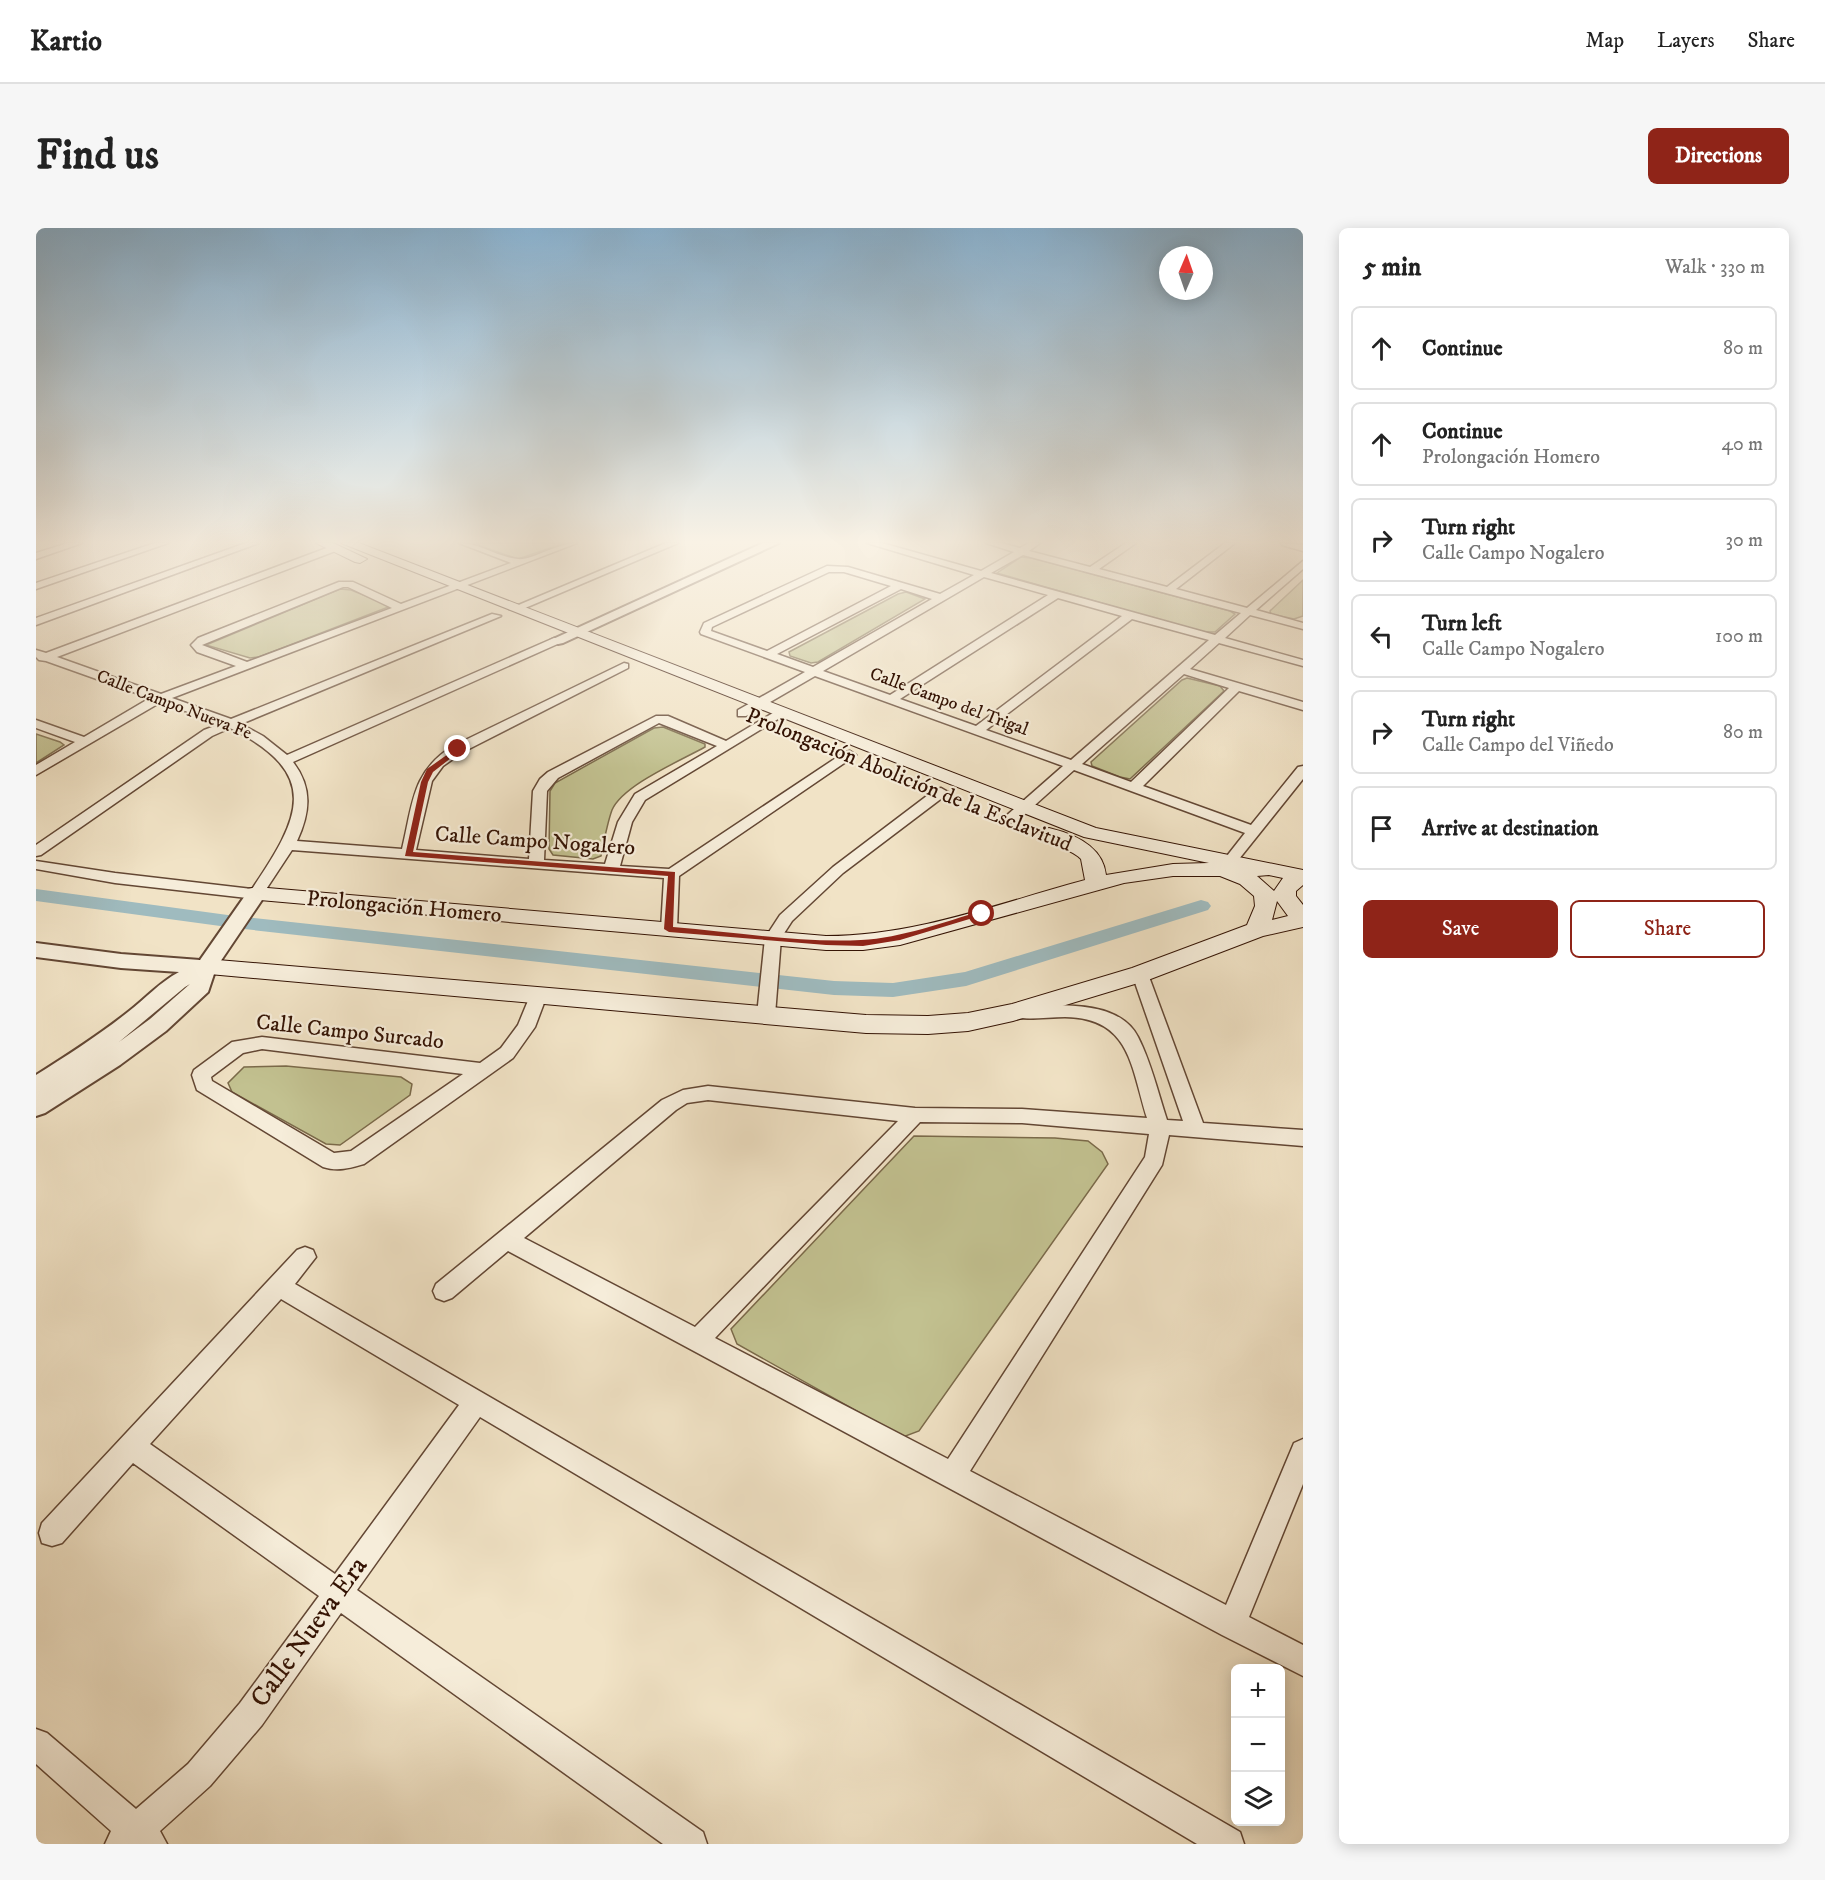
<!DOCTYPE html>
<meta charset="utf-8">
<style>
:root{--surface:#fff;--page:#f6f6f6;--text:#222;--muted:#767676;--line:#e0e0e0;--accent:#8f2418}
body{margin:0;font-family:"IM FELL DW Pica",serif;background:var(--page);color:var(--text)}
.controls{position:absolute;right:18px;bottom:18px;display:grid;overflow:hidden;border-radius:9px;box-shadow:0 3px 15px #0003}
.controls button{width:54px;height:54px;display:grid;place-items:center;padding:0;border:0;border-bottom:2px solid var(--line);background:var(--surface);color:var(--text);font:30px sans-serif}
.compass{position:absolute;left:1123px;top:18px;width:54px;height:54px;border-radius:50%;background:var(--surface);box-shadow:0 3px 15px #0003;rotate:2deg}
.stop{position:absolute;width:18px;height:18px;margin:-14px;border:4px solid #8f2418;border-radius:50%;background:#fff}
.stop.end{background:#8f2418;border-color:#fff;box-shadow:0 2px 6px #0008}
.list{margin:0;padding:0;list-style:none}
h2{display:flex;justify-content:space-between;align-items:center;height:78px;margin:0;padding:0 24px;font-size:26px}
h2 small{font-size:20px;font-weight:400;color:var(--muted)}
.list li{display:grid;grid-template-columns:39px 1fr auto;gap:18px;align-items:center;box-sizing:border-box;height:84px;margin:0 12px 12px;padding:0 12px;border:2px solid var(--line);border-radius:9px}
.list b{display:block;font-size:22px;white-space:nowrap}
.list p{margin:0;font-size:20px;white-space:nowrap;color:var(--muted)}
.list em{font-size:20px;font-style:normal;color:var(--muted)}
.actions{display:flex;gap:12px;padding:18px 24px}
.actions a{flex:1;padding:14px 0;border:2px solid var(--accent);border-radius:9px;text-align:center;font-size:21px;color:var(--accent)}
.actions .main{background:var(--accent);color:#fff}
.icon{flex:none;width:33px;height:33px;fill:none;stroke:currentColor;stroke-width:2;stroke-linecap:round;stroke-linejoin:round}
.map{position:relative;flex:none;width:1267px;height:1616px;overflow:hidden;border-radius:9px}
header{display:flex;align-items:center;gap:36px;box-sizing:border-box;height:84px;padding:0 30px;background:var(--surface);border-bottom:2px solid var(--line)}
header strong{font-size:28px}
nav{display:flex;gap:33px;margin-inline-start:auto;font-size:21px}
.intro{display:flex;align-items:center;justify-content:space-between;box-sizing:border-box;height:144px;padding:0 36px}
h1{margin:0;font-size:42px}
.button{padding:15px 27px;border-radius:9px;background:var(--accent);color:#fff;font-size:21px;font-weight:700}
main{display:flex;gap:36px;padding:0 36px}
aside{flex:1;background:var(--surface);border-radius:9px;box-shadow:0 3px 15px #0003}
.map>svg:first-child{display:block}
.green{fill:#c2c190;stroke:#7b6a4a;stroke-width:1.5}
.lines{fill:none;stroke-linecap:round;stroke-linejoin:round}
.canal{fill:#9fbbbf;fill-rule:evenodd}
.minor-casing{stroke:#634734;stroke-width:3}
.tertiary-casing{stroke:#634734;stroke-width:4}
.secondary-casing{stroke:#341304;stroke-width:2}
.minor{fill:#f6edda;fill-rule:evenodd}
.tertiary{fill:#f6edda;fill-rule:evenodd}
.secondary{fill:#f6edda;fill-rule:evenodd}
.route{fill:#8f2418}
.labels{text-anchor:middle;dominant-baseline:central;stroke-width:4.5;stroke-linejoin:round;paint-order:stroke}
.far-street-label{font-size:18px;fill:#341304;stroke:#f6edda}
.street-label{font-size:22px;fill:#341304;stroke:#f6edda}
.near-street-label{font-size:27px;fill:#341304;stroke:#f6edda}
</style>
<header>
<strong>Kartio</strong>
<nav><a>Map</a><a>Layers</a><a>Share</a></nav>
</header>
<div class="intro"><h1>Find us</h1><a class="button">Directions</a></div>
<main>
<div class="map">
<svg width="1267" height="1616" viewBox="0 0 1267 1616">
<rect width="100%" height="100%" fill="#f1e3c6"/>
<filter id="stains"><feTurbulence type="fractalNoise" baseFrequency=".00333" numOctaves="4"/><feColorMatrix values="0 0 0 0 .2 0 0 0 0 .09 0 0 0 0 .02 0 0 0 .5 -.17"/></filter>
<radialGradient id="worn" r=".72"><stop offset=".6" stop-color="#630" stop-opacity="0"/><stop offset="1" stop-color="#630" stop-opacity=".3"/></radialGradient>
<!-- green -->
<path class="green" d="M 436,315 L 529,315 L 482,331 Z
M 985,329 L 996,330 L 1194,383 L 1199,386 L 1179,404 L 1166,404 L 961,345 Z
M 1267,352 L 1267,388 L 1258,391 L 1235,386 L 1234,383 Z
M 304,361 L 315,362 L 355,378 L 223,429 L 214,430 L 170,417 Z
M 870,364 L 889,371 L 782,434 L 775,435 L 754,428 L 753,424 L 862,366 Z
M 1151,450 L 1184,458 L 1188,463 L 1094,551 L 1084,549 L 1056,538 L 1055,534 L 1146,452 Z
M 627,499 L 669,516 L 669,519 C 644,533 587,557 576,582 C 571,596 568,613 565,628 L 557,631 L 517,627 L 513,621 L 514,563 L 519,555 L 618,500 Z
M 0,506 L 24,514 L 28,517 L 0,535 Z
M 250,838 L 365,849 L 376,856 L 374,867 L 304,917 L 290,916 L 196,864 L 192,855 L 208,839 Z
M 878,908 L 1019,910 L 1052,913 L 1066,924 L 1072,936 L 883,1203 L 867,1209 L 701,1116 L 695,1101 Z"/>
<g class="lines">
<!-- canal -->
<path class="canal" d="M 0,661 L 199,688 L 798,753 L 857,755 L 929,744 L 1165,672 L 1172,674 L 1175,678 L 1172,682 L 930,758 L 857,769 L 798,767 L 199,700 L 0,673 Z"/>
<defs>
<path id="minor" d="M 32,315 L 46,315 L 0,331 L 0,325 Z
M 119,315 L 132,315 L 0,361 L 0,355 Z
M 210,315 L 223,315 L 0,397 L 0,390 Z
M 423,315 C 444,315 461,329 482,331 C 494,333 522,315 541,315 L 136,470 L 195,491 L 456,386 L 465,388 L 205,496 L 227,508 L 251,527 L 518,410 L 526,410 L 526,414 L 257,534 C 277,560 274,585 261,613 L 366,621 C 377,577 375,544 417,518 L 588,435 L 592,436 L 592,440 L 427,524 L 407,538 L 396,553 L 380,622 L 493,631 L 497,563 L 504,551 L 512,544 L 620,488 L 632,488 L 690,513 L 742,482 L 750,482 L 752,485 L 609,572 L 596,594 L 584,638 L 633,641 L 809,524 L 814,523 L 820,527 L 643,648 L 641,701 L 633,706 L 625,701 L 628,650 L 256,622 L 225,669 L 220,671 L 79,655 L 0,641 L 0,633 L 79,645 L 216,661 C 264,590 287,546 194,500 L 176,508 L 5,627 L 0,628 L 0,617 L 168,502 L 184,496 L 125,474 L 0,547 L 0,537 L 39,514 L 0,500 L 0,492 L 48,509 L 114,470 L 10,433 L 3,432 L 0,429 L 0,422 L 10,425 L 296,318 L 302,318 L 302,322 L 21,429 L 125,466 L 200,438 L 161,424 L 155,417 L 162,410 L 303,354 L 317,354 L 365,376 L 475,335 ZM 307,359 L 312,359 L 356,380 L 211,434 L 166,417 ZM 623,495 L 681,518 L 599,566 L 582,594 L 569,636 L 508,632 L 511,563 L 522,550 Z
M 630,315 L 642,315 L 482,383 L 473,381 Z
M 831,315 L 846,315 L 945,343 L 978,324 L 950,315 L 965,315 L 984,320 L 993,315 L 1004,315 L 993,323 L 1054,339 L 1090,315 L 1100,315 L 1063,341 L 1131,359 L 1189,315 L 1199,315 L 1140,361 L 1211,380 L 1267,333 L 1267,341 L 1220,382 L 1267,395 L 1267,401 L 1214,387 L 1189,410 L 1267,432 L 1267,438 L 1183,415 L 1154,441 L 1267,474 L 1267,482 L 1203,463 L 1107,558 L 1215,597 L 1262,539 L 1267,538 L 1267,551 L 1199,636 L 1194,637 L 1187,633 L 1209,605 L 1038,542 L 980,594 L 970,594 L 968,591 L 970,588 L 1027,538 L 779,448 L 710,488 L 702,488 L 702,482 L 769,444 L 665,406 L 664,404 L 668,395 L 791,338 L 812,339 L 904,366 L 938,347 ZM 987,327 L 1205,385 L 1179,407 L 955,345 ZM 793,344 L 808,344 L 855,358 L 731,423 L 675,403 L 676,399 ZM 948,349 L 1012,367 L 854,467 L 787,443 ZM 865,361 L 896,371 L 777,439 L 741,426 ZM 1022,370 L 1086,388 L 940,498 L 864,471 ZM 1096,391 L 1173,412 L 1035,532 L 950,502 ZM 1148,446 L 1193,460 L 1095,554 L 1046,536 Z
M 1245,315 L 1267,317 L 1267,323 L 1246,317 Z
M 905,560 L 912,564 L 910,567 L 807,645 L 756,693 L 745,710 L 739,787 L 736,791 L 724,791 L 721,787 L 729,710 L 744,687 L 797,639 L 900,561 Z
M 1104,740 L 1110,742 L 1112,746 L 1167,895 L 1267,902 L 1267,918 L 1133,907 L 1126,937 L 934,1243 L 1190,1377 L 1258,1215 L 1267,1211 L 1267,1256 L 1213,1389 L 1267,1417 L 1267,1448 L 1186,1407 L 472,1023 L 416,1070 L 408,1073 L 400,1070 L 397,1063 L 400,1056 L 626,872 L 647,862 L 672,858 L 879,880 L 986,881 L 1111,890 C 1095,839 1095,790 1029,789 C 1011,789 990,793 973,788 L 970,784 L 973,780 L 979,778 C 1015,778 1082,769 1102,809 C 1115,834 1122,865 1131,892 L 1147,893 L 1096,746 L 1098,742 ZM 672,872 L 862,893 L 659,1099 L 488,1010 L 640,882 L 651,875 ZM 884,894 L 986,895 L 1113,906 L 1109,929 L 912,1231 L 679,1110 Z
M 502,761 L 508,763 L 511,767 L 499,799 L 477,830 L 328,936 C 314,940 302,944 287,939 L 161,862 L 156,847 L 158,842 L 196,814 L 226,809 L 444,835 L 465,820 L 482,797 L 496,763 ZM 226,821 L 427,846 L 315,923 L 298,925 L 176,853 L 175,849 L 207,825 Z
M 269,1019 L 277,1022 L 280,1029 L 259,1056 L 1204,1604 L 1208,1616 L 1161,1616 L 444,1189 L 321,1362 L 667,1604 L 671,1616 L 627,1616 L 305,1385 L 226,1497 L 174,1558 L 124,1603 L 131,1616 L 69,1616 L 75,1603 L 0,1536 L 0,1501 L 11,1505 L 100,1581 L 152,1536 L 204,1475 L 283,1368 L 97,1235 L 26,1315 L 16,1318 L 6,1315 L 3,1305 L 6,1295 L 261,1022 ZM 245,1071 L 423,1177 L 299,1346 L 114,1216 Z"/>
<path id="tertiary" d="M 727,315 L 743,315 L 527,415 L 522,416 L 515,412 Z
M 220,660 L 227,662 L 230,666 L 180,740 L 172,764 L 130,803 L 84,837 L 9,885 L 0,888 L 0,847 C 32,827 63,807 92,784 C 109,771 124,754 143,744 L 85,740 L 0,729 L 0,715 L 85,726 L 164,732 L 213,662 ZM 154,756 L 114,791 L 83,814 L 149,759 Z"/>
<path id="secondary" d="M 280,315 L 297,315 L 331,331 L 324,335 L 319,334 Z
M 305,315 L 323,315 L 1060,600 L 1267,642 L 1267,657 L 1260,663 L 1260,668 L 1267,677 L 1267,699 L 1227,708 L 1112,752 L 977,793 L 932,803 L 892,806 L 830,805 L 162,745 L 158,739 L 162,733 L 170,731 L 830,787 L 892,788 L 932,785 L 976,776 L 1096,740 L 1211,697 L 1219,678 L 1218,668 L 1204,656 L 1184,648 L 1137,648 L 1088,655 L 864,717 L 827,722 L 790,722 L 212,671 L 209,666 L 212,661 L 220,659 L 790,708 C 879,708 964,675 1049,652 L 1045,631 C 1033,619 1012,618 1003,606 L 1006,602 L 1013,600 C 1038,606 1067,618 1070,647 L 1137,636 L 1173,635 L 1048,609 ZM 1233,647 L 1247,650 L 1238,663 L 1221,648 ZM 1241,673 L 1252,688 L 1236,692 Z"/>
</defs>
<!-- minor casing -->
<use href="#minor" class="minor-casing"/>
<!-- tertiary casing -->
<use href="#tertiary" class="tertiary-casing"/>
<!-- secondary casing -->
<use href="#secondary" class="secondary-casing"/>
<!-- minor -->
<use href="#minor" class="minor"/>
<!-- tertiary -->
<use href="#tertiary" class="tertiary"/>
<!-- secondary -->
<use href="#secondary" class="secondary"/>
</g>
<!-- sky -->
<linearGradient id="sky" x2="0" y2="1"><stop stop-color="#8bb7d8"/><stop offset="0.58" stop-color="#f9f2e5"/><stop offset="1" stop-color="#f9f2e5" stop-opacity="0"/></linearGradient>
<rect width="1267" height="541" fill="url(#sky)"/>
<!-- route -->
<path class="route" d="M 422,519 L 424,523 L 397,544 L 392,554 L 377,624 L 639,644 L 637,699 C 699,704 763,715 825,712 C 866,710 907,694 946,683 L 950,686 L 864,712 L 827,718 L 790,717 L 633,704 L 628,701 L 632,648 L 369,628 L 385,554 L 391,541 Z"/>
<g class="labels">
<!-- far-street labels -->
<g class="far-street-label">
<text transform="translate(913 474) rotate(20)">Calle Campo del Trigal</text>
<text transform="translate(138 477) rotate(21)">Calle Campo Nueva Fe</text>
</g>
<!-- street labels -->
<g class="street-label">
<text transform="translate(873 552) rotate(22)">Prolongación Abolición de la Esclavitud</text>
<text transform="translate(499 613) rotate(4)">Calle Campo Nogalero</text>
<text transform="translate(368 679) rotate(5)">Prolongación Homero</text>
<text transform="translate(314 804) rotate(6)">Calle Campo Surcado</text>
</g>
<!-- near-street labels -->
<g class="near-street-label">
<text transform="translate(273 1404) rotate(-54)">Calle Nueva Era</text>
</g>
</g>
<rect width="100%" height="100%" filter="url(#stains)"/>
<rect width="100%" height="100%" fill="url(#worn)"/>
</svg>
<div class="controls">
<button>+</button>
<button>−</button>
<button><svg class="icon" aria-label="layers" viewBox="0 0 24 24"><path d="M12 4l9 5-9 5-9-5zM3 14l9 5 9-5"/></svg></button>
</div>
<svg class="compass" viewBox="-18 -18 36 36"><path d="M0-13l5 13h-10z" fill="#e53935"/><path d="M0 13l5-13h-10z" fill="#767676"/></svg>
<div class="stop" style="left:946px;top:686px"></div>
<div class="stop end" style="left:422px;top:521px"></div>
</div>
<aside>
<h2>5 min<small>Walk · 330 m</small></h2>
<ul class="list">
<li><svg class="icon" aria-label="ahead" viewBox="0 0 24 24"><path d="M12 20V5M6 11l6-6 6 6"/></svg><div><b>Continue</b></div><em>80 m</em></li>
<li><svg class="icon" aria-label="ahead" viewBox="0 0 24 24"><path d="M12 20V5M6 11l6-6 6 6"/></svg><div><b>Continue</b><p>Prolongación Homero</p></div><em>40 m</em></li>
<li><svg class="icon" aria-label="right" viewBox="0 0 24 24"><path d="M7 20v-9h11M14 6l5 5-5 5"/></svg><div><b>Turn right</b><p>Calle Campo Nogalero</p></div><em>30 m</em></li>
<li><svg class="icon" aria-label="left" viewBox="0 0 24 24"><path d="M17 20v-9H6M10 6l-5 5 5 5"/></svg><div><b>Turn left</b><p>Calle Campo Nogalero</p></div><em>100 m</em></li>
<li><svg class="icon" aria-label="right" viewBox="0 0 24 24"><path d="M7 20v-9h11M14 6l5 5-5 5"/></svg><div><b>Turn right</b><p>Calle Campo del Viñedo</p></div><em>80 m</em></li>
<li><svg class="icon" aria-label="arrive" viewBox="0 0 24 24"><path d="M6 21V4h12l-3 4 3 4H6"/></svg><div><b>Arrive at destination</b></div></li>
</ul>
<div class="actions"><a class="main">Save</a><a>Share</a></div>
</aside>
</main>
